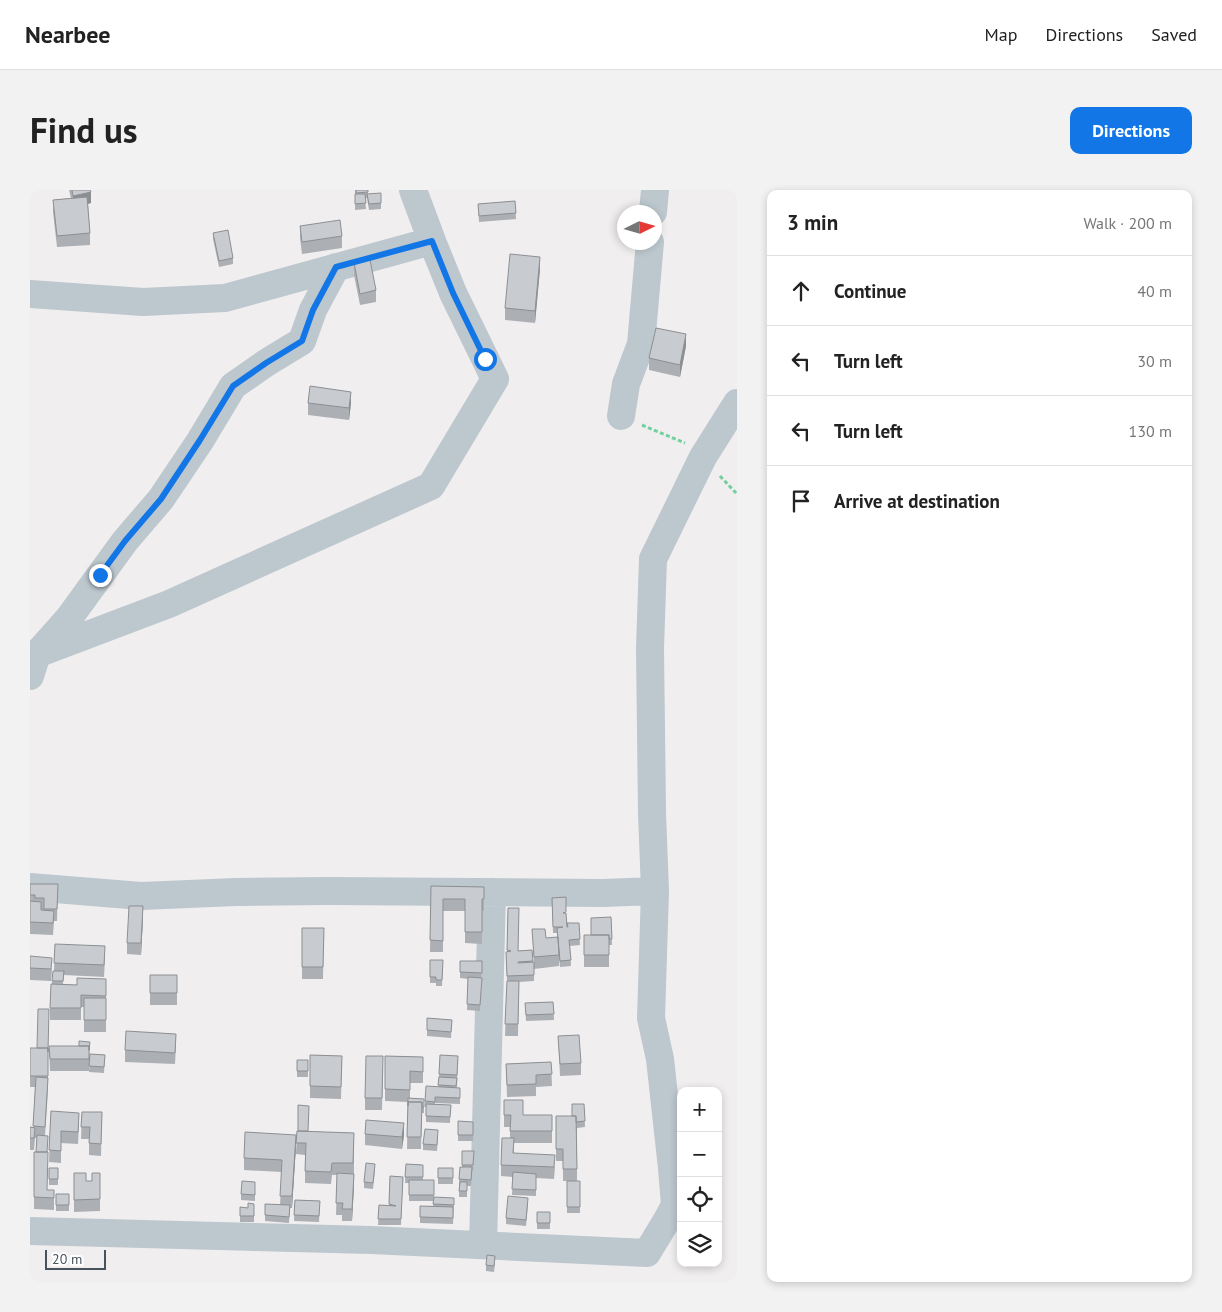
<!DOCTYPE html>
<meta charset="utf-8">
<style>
:root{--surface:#fff;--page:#f2f2f2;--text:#222;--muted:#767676;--line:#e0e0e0;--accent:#1376e6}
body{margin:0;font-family:"PT Sans",sans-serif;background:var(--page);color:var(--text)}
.controls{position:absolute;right:15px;bottom:15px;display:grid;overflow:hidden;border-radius:10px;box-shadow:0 2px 8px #0003}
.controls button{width:45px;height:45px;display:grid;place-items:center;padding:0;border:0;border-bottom:1px solid var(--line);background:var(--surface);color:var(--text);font:25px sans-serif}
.compass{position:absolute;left:587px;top:15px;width:45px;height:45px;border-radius:50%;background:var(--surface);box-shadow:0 2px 8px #0003;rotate:85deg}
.scale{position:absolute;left:15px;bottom:12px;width:61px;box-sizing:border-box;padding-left:5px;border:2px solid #46535d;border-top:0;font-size:14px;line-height:18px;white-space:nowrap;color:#46535d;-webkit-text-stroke:4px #fff;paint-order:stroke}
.stop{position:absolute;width:15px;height:15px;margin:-11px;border:4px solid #1376e6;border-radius:50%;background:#fff}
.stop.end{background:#1376e6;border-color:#fff;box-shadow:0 1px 5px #0008}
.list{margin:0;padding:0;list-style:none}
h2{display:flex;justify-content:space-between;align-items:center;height:65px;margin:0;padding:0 20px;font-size:21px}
h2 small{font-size:16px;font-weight:400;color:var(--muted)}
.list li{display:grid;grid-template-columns:32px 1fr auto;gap:15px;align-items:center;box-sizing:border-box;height:70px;padding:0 20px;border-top:1px solid var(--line)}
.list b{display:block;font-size:19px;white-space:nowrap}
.list em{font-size:16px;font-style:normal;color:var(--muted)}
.icon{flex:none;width:28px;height:28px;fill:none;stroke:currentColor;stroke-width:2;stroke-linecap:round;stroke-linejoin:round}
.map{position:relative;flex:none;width:707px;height:1092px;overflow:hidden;border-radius:10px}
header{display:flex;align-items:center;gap:30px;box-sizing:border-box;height:70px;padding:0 25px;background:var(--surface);border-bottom:1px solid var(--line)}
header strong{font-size:24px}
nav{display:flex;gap:28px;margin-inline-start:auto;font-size:18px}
.intro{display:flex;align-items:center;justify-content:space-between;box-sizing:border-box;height:120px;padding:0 30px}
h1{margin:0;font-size:35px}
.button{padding:12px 22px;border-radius:10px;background:var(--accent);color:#fff;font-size:18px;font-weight:700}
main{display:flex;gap:30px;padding:0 30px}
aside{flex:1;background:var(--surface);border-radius:10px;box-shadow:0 2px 8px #0003}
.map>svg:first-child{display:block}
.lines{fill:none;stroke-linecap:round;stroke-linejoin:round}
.path{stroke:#72cf9e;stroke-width:3;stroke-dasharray:4 2.5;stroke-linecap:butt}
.minor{stroke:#bcc7ce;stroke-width:28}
.wall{fill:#acafb4}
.shaded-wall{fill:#8c8f92}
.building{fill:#c8ccd1;stroke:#8c8f92}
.route{stroke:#1376e6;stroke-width:6}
</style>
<header>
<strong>Nearbee</strong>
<nav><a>Map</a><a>Directions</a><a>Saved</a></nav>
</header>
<div class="intro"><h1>Find us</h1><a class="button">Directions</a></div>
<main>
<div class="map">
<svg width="707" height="1092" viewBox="0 0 707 1092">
<rect width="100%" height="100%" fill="#f1eeef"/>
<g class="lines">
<!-- path -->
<path class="path" d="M 612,235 L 655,253
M 690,286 L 707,304"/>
<!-- minor -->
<path class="minor" d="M 623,22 L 625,0
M 0,104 L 113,112 L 195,108 L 402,51
M 591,226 L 596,194 L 611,154 L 620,52
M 7,464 L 139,414 L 401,296 L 465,189 L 423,103 L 402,51 L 383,0
M 0,486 L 7,464 L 39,428 L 95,351 L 131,309 L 170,251 L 203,196 L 236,173 L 272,151 L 283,120 L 306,77
M 0,697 L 111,706 L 206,702 L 299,701 L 573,703 L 625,701
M 0,1041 L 341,1050 L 617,1063 L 637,1030 L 645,1015 L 642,978 L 630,869 L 621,828 L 625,701 L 622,623 L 620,458 L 623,369 L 673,267 L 707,213
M 453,1055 L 462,702"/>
</g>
<!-- wall -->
<path class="wall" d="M 39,0 L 60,0 L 61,13 L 58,14 L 60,43 L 60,55 L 27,57 L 23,22 L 23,10 L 41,8 Z
M 325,0 L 338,0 L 338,4 L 351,13 L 351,19 L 339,20 L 337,8 L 335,8 L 336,19 L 325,20 Z
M 485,11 L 486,29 L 449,32 L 448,14 Z
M 270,36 L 312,46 L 312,58 L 272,64 L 270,48 Z
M 183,43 L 203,68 L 203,74 L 189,77 L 183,49 Z
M 324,73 L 346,100 L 346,112 L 330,115 L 324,85 Z
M 510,79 L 505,133 L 475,130 L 475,118 Z
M 656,156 L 650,187 L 619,180 L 619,168 Z
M 278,213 L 321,213 L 319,230 L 278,225 Z
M 0,694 L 28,694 L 27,731 L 24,731 L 23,745 L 0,744 Z
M 401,696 L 454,697 L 454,721 L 452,721 L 452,754 L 435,753 L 435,721 L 413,721 L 413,762 L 400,762 Z
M 522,708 L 537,737 L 549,733 L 550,755 L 540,756 L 541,776 L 530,777 L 529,768 L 529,776 L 504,779 L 504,774 L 504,791 L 489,792 L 488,846 L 475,846 L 477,791 L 476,762 L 477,762 L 478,718 L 488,761 L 502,760 L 503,772 L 504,772 L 502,739 L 516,748 L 527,747 L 527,743 L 523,743 Z
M 581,727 L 582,755 L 579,755 L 579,777 L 554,777 L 554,745 L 561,745 Z
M 113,728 L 111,765 L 97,764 L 97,753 Z
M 272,738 L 294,738 L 293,789 L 272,789 Z
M 25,754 L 75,768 L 74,787 L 34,785 L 33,794 L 47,795 L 76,789 L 76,842 L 54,842 L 54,817 L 51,817 L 51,830 L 20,830 L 20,818 L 23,781 L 24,781 Z
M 0,766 L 22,779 L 21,791 L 0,790 Z
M 400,770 L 413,770 L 412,796 L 406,796 L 406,793 L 400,793 Z
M 430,771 L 452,771 L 450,821 L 437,820 L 438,789 L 430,788 Z
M 120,785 L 147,785 L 147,815 L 120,815 Z
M 523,812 L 524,830 L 496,831 L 495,813 Z
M 397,828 L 422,830 L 421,848 L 397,846 Z
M 528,846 L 551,873 L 551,885 L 530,886 Z
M 146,855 L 145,874 L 95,872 L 95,860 Z
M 19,856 L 60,858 L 59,866 L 59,881 L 20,881 Z
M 0,858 L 18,868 L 18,900 L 15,946 L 17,962 L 17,1000 L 24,1000 L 24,1020 L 4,1019 L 4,962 L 6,962 L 7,948 L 5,948 L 4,960 L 0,960 L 0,937 L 3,938 L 5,897 L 0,897 Z
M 60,864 L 75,865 L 74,883 L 59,882 Z
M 280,865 L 312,866 L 311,909 L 280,908 Z
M 355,866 L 393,867 L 393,893 L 380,893 L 380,908 L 394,909 L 394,923 L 392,923 L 391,959 L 377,959 L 378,912 L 355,911 Z
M 428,866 L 427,898 L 430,898 L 430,914 L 405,913 L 405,915 L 421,915 L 420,933 L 396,932 L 396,917 L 395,917 L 395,911 L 408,897 L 409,884 Z
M 267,870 L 278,870 L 278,887 L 267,887 Z
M 521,872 L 522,896 L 506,897 L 506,906 L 477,907 L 476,874 Z
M 353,878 L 352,920 L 335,920 L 335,908 Z
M 474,910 L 493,925 L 522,925 L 522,953 L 484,953 L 484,964 L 525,977 L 524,989 L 506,988 L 506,1006 L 482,1005 L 483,987 L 471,986 L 471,975 L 480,948 L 480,937 L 474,937 Z
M 554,914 L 555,937 L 547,938 L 547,991 L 533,991 L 533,971 L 526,971 L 526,926 L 542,926 Z
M 21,921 L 49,935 L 48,954 L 31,953 L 31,973 L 19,972 Z
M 52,922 L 72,922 L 71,966 L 59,965 L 59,949 L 51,949 Z
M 428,931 L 443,932 L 443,951 L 428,951 Z
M 267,941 L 324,943 L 324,996 L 322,1031 L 312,1031 L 312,1025 L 306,1025 L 307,985 L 302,985 L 301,994 L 275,993 L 275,965 L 266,964 Z
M 335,944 L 374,945 L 372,959 L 335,955 Z
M 408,946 L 407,961 L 393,960 L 393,954 Z
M 266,956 L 262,1018 L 260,1018 L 259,1033 L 235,1031 L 235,1014 L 250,1015 L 252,982 L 214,980 L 214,968 Z
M 432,961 L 444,961 L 443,981 L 442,981 L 441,996 L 437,996 L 437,1007 L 429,1007 L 429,989 L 432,977 Z
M 376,974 L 393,975 L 393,990 L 404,990 L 404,1007 L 424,1014 L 423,1034 L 390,1033 L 390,1016 L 403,1016 L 404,1011 L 379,1011 L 379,993 L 375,993 Z
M 19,978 L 28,978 L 28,995 L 19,995 Z
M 408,978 L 423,978 L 423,994 L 408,994 Z
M 345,980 L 343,999 L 334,998 L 334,992 Z
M 44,983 L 56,991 L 62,991 L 70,983 L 70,1021 L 44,1022 Z
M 360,986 L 373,987 L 371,1035 L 348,1035 L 349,1015 L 359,1015 Z
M 537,991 L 550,991 L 550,1023 L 537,1023 Z
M 225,992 L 225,1011 L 211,1010 L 211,1004 Z
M 26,1004 L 39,1004 L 39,1021 L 26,1021 Z
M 265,1010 L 290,1011 L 289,1032 L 264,1031 Z
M 224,1014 L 224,1032 L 210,1032 L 210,1017 L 218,1018 Z
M 498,1014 L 496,1036 L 476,1034 L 476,1028 Z
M 507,1022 L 520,1022 L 520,1039 L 507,1039 Z
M 465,1073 L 464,1082 L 456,1081 L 456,1075 Z"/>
<!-- shaded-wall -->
<path class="shaded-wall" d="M 61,2 L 61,13 L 43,18 L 43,6 Z
M 510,67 L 510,79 L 505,133 L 505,121 Z
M 656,144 L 656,156 L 650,187 L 650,175 Z
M 321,202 L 321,213 L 319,230 L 319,218 Z
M 113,716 L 113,728 L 111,765 L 111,753 Z
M 374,933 L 374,945 L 372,959 L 372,947 Z
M 266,945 L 266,956 L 262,1018 L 262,1006 Z
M 324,984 L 324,996 L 322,1031 L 322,1019 Z"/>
<!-- building -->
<path class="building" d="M 42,0 L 60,0 L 61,2 L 43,6 Z
M 326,0 L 338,0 L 338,2 L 326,3 Z
M 351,3 L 351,13 L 339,14 L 337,4 Z
M 325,4 L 335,4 L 336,13 L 325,14 Z
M 57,7 L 60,43 L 27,46 L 23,10 Z
M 485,11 L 486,23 L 449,26 L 448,14 Z
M 310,30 L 312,46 L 272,52 L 270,36 Z
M 198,40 L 203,68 L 189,71 L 183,43 Z
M 480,64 L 510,67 L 505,121 L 475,118 Z
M 340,70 L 346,100 L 330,104 L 324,73 Z
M 626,138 L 656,144 L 650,175 L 619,168 Z
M 280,196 L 321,202 L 319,218 L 278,213 Z
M 0,694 L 28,694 L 27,719 L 14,719 L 14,708 L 5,708 L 5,705 L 0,705 Z
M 401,696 L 454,697 L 454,709 L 452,709 L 452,742 L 435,742 L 435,709 L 413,709 L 413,751 L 400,750 Z
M 536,707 L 536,722 L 533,723 L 536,723 L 537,737 L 538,737 L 537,733 L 549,733 L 550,749 L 539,750 L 541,770 L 530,771 L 527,738 L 533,737 L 523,737 L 522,708 Z
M 0,711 L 11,712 L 11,720 L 24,721 L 23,733 L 0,732 Z
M 99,716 L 113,716 L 111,753 L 97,753 Z
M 478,718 L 489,718 L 488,761 L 502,760 L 503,771 L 488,772 L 488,773 L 504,772 L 504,785 L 477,786 L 476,762 L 481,761 L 477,760 Z
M 581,727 L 582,749 L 579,749 L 579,745 L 561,745 L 561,728 Z
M 272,738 L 294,738 L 293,777 L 272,777 Z
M 502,739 L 515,739 L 516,748 L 528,747 L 529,765 L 504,767 Z
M 554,745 L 579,745 L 579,765 L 554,765 Z
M 25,754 L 75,756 L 74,775 L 24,773 Z
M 0,766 L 22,768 L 21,779 L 0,778 Z
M 400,770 L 413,770 L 412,790 L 406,790 L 406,787 L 400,787 Z
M 430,771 L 452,771 L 452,783 L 430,782 Z
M 23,781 L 34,781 L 33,791 L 22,791 Z
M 120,785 L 147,785 L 147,803 L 120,803 Z
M 438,787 L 452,788 L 450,815 L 437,814 Z
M 47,788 L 76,789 L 76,806 L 51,805 L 51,818 L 20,818 L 21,794 L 47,795 Z
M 477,791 L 489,791 L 488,834 L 475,834 Z
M 54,808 L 76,808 L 76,830 L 54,830 Z
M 523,812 L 524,824 L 496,825 L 495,813 Z
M 8,819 L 19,819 L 18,862 L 18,858 L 7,858 Z
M 397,828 L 422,830 L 421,842 L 397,840 Z
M 96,841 L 146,844 L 145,863 L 95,860 Z
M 549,845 L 551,873 L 530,874 L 528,846 Z
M 49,851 L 60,852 L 59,860 L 59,856 L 49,856 Z
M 19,856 L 59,856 L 59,869 L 20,869 Z
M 0,858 L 18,858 L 18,886 L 0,886 Z
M 60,864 L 75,865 L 74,877 L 59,876 Z
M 280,865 L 312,866 L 311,897 L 280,896 Z
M 410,865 L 428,866 L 427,885 L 409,884 Z
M 336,866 L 353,866 L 352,908 L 335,908 Z
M 355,866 L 393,867 L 393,882 L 380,881 L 380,900 L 355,899 Z
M 267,870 L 278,870 L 278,881 L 267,881 Z
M 521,872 L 522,884 L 506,885 L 506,894 L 477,895 L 476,874 Z
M 6,887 L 18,888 L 15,937 L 3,936 Z
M 409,887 L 427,888 L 426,896 L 408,895 Z
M 396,896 L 430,898 L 430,908 L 405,907 L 405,912 L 395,911 Z
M 378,908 L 394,909 L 394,917 L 392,917 L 392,912 L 378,912 L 378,916 Z
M 474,910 L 493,910 L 493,925 L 522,925 L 522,941 L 480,941 L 481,925 L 474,925 Z
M 378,912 L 392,912 L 391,947 L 377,947 Z
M 396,914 L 421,915 L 420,927 L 396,926 Z
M 542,914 L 554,914 L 555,931 L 546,932 L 546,926 L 542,926 Z
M 268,915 L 279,916 L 278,941 L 268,941 Z
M 21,921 L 49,923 L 48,942 L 31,941 L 31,961 L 19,960 Z
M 52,922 L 72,922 L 71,954 L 59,953 L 60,937 L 51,937 Z
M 526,926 L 546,926 L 547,979 L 533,979 L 533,959 L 526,959 Z
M 336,930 L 374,933 L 372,947 L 335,944 Z
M 428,931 L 443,932 L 443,945 L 428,945 Z
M 0,937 L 5,938 L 4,948 L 0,948 Z
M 395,939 L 408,940 L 407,955 L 393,954 Z
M 267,941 L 324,943 L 323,973 L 302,973 L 301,982 L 275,981 L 276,953 L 266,953 Z
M 215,942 L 266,945 L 262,1006 L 250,1006 L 252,970 L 214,968 Z
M 7,945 L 18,946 L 17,962 L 6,962 Z
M 472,948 L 484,948 L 483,963 L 525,965 L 524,977 L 471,975 Z
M 432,961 L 444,961 L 443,975 L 432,975 Z
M 4,962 L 18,962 L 17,1000 L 24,1000 L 24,1008 L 4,1007 Z
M 336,973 L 345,974 L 343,993 L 334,992 Z
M 376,974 L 393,975 L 393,987 L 375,987 Z
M 430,977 L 442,977 L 441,990 L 429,989 Z
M 19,978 L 28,978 L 28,989 L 19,989 Z
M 408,978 L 423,978 L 423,988 L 408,988 Z
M 483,982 L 506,984 L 506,1000 L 482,999 Z
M 44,983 L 56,983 L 56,991 L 62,991 L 62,983 L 70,983 L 70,1009 L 44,1010 Z
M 307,983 L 324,984 L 322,1019 L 312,1019 L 313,1013 L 306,1013 Z
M 360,986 L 373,987 L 371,1029 L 348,1029 L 349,1015 L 366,1016 L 359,1014 Z
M 379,990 L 404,990 L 404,1005 L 379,1005 Z
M 212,991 L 225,992 L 225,1005 L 211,1004 Z
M 537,991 L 550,991 L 550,1017 L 537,1017 Z
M 430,992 L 437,992 L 437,1001 L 429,1001 Z
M 26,1004 L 39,1004 L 39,1015 L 26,1015 Z
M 478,1006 L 498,1008 L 496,1030 L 476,1028 Z
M 404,1007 L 424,1008 L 424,1015 L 403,1014 Z
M 265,1010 L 290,1011 L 289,1026 L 264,1025 Z
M 218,1013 L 224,1014 L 224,1026 L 210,1026 L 210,1017 L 218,1018 Z
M 235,1014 L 260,1015 L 259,1027 L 235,1025 Z
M 390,1016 L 423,1017 L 423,1028 L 390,1027 Z
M 507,1022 L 520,1022 L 520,1033 L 507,1033 Z
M 457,1065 L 465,1066 L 464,1076 L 456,1075 Z"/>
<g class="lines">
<!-- route -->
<path class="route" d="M 70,385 L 95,351 L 131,309 L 170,250 L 203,196 L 236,173 L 272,151 L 283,120 L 306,77 L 402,51 L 423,103 L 455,169"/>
</g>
</svg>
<div class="controls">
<button>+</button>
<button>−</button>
<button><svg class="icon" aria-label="locate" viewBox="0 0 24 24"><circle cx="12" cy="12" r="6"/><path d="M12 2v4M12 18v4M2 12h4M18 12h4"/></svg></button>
<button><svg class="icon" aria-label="layers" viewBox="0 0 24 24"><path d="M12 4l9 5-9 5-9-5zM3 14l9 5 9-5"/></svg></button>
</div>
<svg class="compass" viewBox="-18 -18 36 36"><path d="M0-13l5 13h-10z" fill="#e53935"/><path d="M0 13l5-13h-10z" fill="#767676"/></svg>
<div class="scale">20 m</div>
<div class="stop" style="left:455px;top:169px"></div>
<div class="stop end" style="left:70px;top:385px"></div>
</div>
<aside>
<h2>3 min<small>Walk · 200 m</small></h2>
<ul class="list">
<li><svg class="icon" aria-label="ahead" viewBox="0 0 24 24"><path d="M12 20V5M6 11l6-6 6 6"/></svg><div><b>Continue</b></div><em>40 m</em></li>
<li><svg class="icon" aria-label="left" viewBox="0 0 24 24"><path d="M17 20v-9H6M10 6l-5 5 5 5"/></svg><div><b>Turn left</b></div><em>30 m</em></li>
<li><svg class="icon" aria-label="left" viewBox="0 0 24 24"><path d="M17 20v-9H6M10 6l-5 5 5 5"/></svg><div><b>Turn left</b></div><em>130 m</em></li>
<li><svg class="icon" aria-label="arrive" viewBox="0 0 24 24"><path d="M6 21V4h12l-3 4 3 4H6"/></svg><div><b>Arrive at destination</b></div></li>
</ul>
</aside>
</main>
